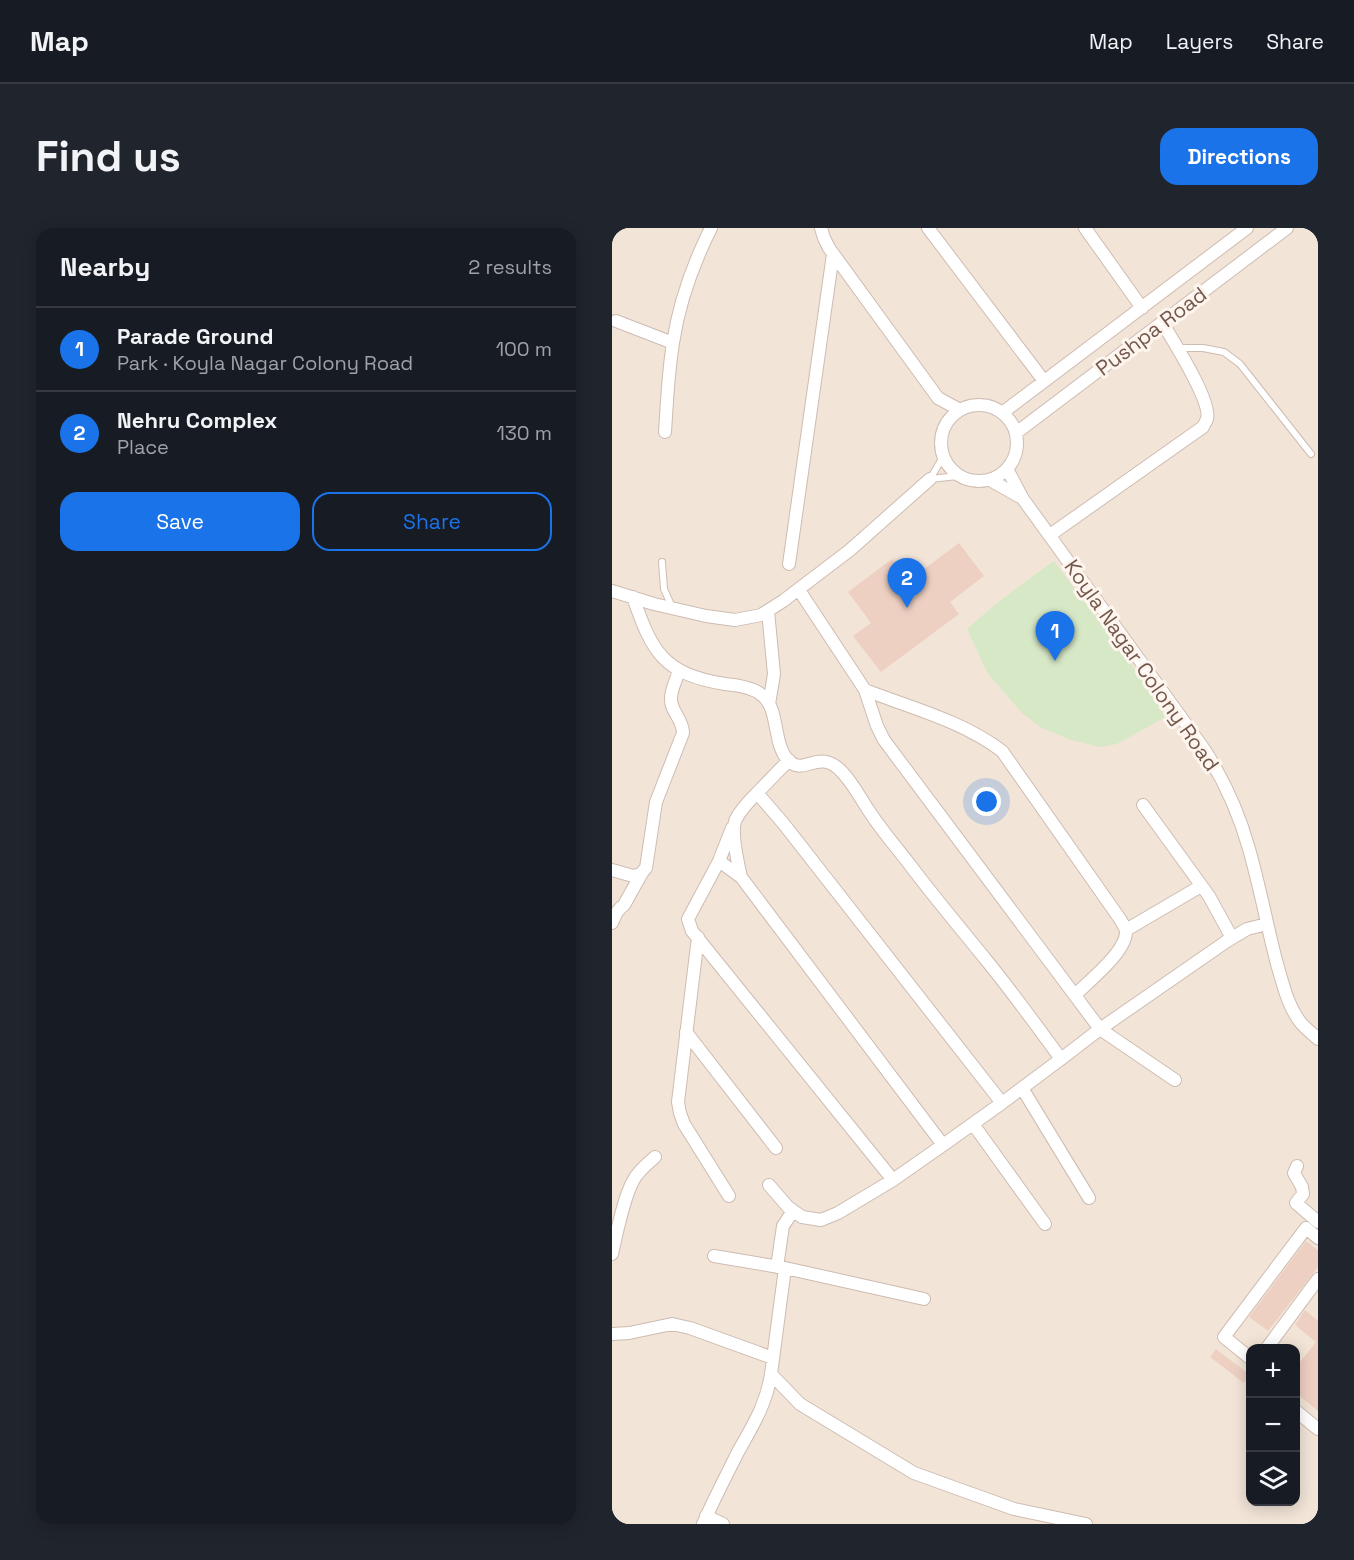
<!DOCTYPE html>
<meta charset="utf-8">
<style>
:root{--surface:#171b24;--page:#20242c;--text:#f1f3f6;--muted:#9ea1a6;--line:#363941;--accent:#1a73e8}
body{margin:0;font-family:"Space Grotesk",sans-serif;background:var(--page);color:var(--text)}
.controls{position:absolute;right:18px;bottom:18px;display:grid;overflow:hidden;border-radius:12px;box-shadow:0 3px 15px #0003}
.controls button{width:54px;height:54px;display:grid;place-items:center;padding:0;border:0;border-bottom:2px solid var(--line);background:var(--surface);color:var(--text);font:30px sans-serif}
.you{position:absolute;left:375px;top:574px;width:21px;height:21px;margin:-15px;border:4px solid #fff;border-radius:50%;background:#1a73e8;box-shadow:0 0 0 9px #1a73e833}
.badge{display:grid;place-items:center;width:39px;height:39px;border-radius:50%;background:var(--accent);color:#fff;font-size:20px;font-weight:700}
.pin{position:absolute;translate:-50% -50px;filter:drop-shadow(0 2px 3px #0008)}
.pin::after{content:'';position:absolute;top:32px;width:21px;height:18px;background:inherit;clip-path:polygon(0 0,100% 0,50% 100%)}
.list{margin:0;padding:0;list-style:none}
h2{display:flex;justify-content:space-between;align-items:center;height:78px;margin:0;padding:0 24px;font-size:26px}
h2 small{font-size:20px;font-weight:400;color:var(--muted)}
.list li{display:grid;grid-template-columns:39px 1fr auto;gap:18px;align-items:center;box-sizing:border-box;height:84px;padding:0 24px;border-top:2px solid var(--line)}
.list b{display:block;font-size:22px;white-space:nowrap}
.list p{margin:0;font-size:20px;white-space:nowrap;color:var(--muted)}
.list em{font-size:20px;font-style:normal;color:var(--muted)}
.actions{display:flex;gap:12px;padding:18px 24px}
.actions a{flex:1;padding:14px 0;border:2px solid var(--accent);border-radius:18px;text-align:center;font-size:21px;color:var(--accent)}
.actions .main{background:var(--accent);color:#fff}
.icon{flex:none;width:33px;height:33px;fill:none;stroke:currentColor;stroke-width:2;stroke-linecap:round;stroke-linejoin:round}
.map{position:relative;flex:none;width:706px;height:1296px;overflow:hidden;border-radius:18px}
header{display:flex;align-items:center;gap:36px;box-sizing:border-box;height:84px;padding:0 30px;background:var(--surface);border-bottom:2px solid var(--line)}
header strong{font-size:28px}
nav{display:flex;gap:33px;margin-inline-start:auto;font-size:21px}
.intro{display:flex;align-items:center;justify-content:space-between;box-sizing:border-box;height:144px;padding:0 36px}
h1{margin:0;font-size:42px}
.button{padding:15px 27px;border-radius:18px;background:var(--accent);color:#fff;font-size:21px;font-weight:700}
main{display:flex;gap:36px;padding:0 36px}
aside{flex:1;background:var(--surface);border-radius:18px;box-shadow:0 3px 15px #0003}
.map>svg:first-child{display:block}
.residential{fill:#f2e4d7;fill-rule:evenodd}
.green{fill:#d7e8c7}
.building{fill:#eed0c2}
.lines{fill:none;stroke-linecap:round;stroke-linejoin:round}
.service-casing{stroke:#cebcb2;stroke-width:8}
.minor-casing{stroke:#cebcb2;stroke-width:14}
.service{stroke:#fff;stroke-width:6}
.minor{stroke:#fff;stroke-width:12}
.labels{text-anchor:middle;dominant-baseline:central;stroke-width:6;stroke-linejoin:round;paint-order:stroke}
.street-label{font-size:21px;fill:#73584e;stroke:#fef6ee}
</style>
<header>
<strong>Map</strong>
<nav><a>Map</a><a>Layers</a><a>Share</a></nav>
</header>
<div class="intro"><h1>Find us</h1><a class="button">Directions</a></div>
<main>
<aside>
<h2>Nearby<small>2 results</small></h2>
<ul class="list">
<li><span class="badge">1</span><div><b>Parade Ground</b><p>Park · Koyla Nagar Colony Road</p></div><em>100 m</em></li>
<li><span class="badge">2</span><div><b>Nehru Complex</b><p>Place</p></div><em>130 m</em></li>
</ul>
<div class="actions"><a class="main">Save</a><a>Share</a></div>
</aside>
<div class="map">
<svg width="706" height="1296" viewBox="0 0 706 1296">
<rect width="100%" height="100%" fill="#fbf2e8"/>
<!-- residential -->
<path class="residential" d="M 0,0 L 706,0 L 706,1296 L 0,1296 ZM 638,1120 L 684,1120 L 684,1274 L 638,1274 Z"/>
<!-- green -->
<path class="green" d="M 442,333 L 557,487 L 505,516 L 488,519 L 459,512 L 430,500 L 410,485 L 376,446 L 355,401 C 382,376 412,354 442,333 Z"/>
<!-- building -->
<path class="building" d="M 347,315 L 372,348 L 338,374 L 347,386 L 269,444 L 241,408 L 259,395 L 236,364 L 280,331 L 296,353 Z
M 694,1013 L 706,1022 L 706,1039 L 656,1103 L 637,1089 Z
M 693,1082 L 706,1093 L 706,1183 L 684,1165 L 684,1139 L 704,1114 L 683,1097 Z
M 604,1121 L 638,1147 L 632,1155 L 598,1129 Z"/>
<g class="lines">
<defs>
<path id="service" d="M 565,120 L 591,120 L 612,124 L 628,136 L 699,226
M 318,251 L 346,248
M 318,251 L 331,229
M 50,334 L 52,361 L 60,379"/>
<path id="minor" d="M 209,0 L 212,10 L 217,20 L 326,170 L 348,182
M 316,0 L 432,153
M 473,0 L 530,80
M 4,93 L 61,115
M329 215a38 38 0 1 1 76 0a38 38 0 1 1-76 0Z
M 390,185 L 635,0
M 53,204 C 55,175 56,145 61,115 C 67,75 81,36 99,0
M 404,205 L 675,0
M 395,241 L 411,271 L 592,521 C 612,552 627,585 637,621 C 648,659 655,698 665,736 C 671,756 676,779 689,795 C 694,801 701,806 706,811
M 378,252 L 410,270
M 438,307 L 591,199 C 592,196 594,194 595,191 C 600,173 561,113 550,94
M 177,336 L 221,26
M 187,362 L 253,462 L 265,498 L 272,512 L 488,801 L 563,852
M 0,363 L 42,376 L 94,388 L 123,392 L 149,387 L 171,373 L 238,322 L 318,251
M 21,369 C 40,424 51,446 113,456 C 124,457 143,460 151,468 C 167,482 161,514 175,531 C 192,551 206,517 231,545 C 242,557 250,573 259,586 C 271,604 285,620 298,637 C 323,670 349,701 375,733 C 401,765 425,798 449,831 L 488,801 L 615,713 L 635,701 L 655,696
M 156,383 L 162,446 L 157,476
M 253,462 C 300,480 350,493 390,523 L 508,691 C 510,695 514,700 514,704 C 514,724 477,753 463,767
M 145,565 C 137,573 129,581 124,591 C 118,603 126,635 129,649 L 331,917 L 390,875 L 171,595 L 145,565 L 177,532
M 531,577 L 597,668 L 620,710
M 120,600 L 107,633 L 76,691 L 80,703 L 281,952
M 107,633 L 129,649
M 0,642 L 21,648 L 29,646 L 34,640 L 44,574 L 71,505 C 71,491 58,483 59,470 C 59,461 65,451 67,442
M 0,695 C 3,688 5,681 12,677 L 31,643
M 514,702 L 589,658
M 86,709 L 66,874 L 68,885 L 72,896 L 117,968
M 74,804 L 164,920
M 410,860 L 477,970
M 390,875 L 449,831
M 361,896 L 433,996
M 685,938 L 682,945 L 690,959 L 691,966 L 684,975 L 706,994
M 157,957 L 176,979 L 190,989 L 209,992 L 226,985 L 281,952 L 331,917
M 0,1026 C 5,1004 11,972 21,953 C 26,943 35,936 43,929
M 102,1028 L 173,1040 L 312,1071
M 165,1039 L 171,998 L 181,983
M 0,1106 L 17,1105 L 60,1096 L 78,1100 L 161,1130
M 655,1120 L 706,1051
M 638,1130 L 612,1109 L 694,1000 L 706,1010
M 159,1146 L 188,1176 L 302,1245 L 402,1281 L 474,1296
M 684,1183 L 706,1201
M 94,1288 L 111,1296
M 91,1296 C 102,1271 114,1248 126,1224 C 141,1197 154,1177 159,1146 L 173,1040"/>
</defs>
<!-- service casing -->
<use href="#service" class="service-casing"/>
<!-- minor casing -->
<use href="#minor" class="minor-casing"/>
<!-- service -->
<use href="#service" class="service"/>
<!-- minor -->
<use href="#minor" class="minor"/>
</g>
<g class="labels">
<!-- street labels -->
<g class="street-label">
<text transform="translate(539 103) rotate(-37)">Pushpa Road</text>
<text transform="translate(530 437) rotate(55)">Koyla Nagar Colony Road</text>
</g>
</g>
</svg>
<div class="controls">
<button>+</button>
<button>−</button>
<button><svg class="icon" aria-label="layers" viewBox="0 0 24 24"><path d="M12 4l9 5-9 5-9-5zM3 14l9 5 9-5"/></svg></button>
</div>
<div class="you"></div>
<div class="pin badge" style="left:443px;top:433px">1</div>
<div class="pin badge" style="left:295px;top:380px">2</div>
</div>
</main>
